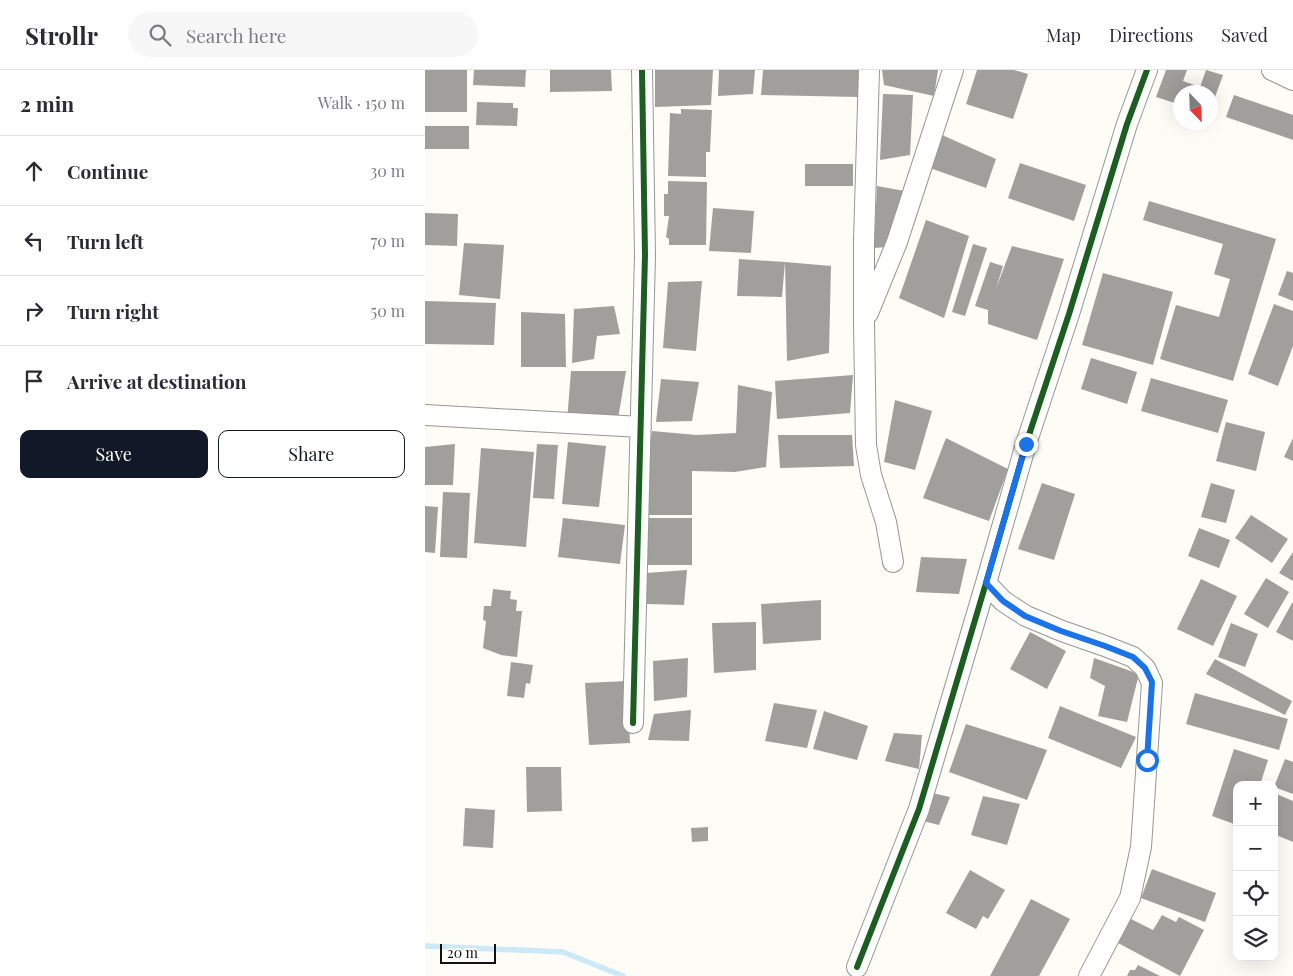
<!DOCTYPE html>
<meta charset="utf-8">
<style>
:root{--surface:#fff;--page:#f7f7f7;--text:#2b2b33;--muted:#7c7c81;--line:#e1e1e2;--accent:#111827}
body{margin:0;font-family:"Playfair Display",serif;background:var(--page);color:var(--text)}
.controls{position:absolute;right:15px;bottom:15px;display:grid;overflow:hidden;border-radius:10px;box-shadow:0 5px 20px #0002}
.controls button{width:45px;height:45px;display:grid;place-items:center;padding:0;border:0;border-bottom:1px solid var(--line);background:var(--surface);color:var(--text);font:25px sans-serif}
.compass{position:absolute;left:748px;top:15px;width:45px;height:45px;border-radius:50%;background:var(--surface);box-shadow:0 5px 20px #0002;rotate:157deg}
.scale{position:absolute;left:15px;bottom:12px;width:56px;box-sizing:border-box;padding-left:5px;border:2px solid #111;border-top:0;font-size:14px;line-height:18px;white-space:nowrap;color:#111;-webkit-text-stroke:4px #fff;paint-order:stroke}
.stop{position:absolute;width:15px;height:15px;margin:-11px;border:4px solid #1a73e8;border-radius:50%;background:#fff}
.stop.end{background:#1a73e8;border-color:#fff;box-shadow:0 1px 5px #0008}
.list{margin:0;padding:0;list-style:none}
h2{display:flex;justify-content:space-between;align-items:center;height:65px;margin:0;padding:0 20px;font-size:21px}
h2 small{font-size:16px;font-weight:400;color:var(--muted)}
.list li{display:grid;grid-template-columns:32px 1fr auto;gap:15px;align-items:center;box-sizing:border-box;height:70px;padding:0 20px;border-top:1px solid var(--line)}
.list b{display:block;font-size:19px;white-space:nowrap}
.list em{font-size:16px;font-style:normal;color:var(--muted)}
.actions{display:flex;gap:10px;padding:15px 20px}
.actions a{flex:1;padding:11px 0;border:1px solid var(--accent);border-radius:10px;text-align:center;font-size:18px;color:var(--accent)}
.actions .main{background:var(--accent);color:#fff}
.icon{flex:none;width:28px;height:28px;fill:none;stroke:currentColor;stroke-width:2;stroke-linecap:round;stroke-linejoin:round}
.map{position:relative;flex:none;width:868px;height:906px;overflow:hidden}
header{display:flex;align-items:center;gap:30px;box-sizing:border-box;height:70px;padding:0 25px;background:var(--surface);border-bottom:1px solid var(--line)}
header strong{font-size:24px}
nav{display:flex;gap:28px;margin-inline-start:auto;font-size:18px}
.search{width:350px;height:45px;background:var(--page);display:flex;align-items:center;gap:12px;box-sizing:border-box;padding:0 18px;border-radius:28px;color:var(--muted);font-size:19px}
main{display:flex}
aside{flex:1;background:var(--surface)}
.map>svg:first-child{display:block}
.lines{fill:none;stroke-linecap:round;stroke-linejoin:round}
.stream{stroke:#cde8f7;stroke-width:5.5}
.building{fill:#a19f9c}
.minor-casing{stroke:#979795;stroke-width:22}
.minor{stroke:#fffffe;stroke-width:20}
.cycleway-casing{stroke:#fff;stroke-width:9}
.cycleway{stroke:#1b5e20;stroke-width:6}
.route{stroke:#1a73e8;stroke-width:6}
</style>
<header>
<strong>Strollr</strong>
<div class="search"><svg class="icon" aria-label="search" viewBox="0 0 24 24"><circle cx="10" cy="10" r="6"/><path d="M15 15l6 6"/></svg>Search here</div>
<nav><a>Map</a><a>Directions</a><a>Saved</a></nav>
</header>
<main>
<aside>
<h2>2 min<small>Walk · 150 m</small></h2>
<ul class="list">
<li><svg class="icon" aria-label="ahead" viewBox="0 0 24 24"><path d="M12 20V5M6 11l6-6 6 6"/></svg><div><b>Continue</b></div><em>30 m</em></li>
<li><svg class="icon" aria-label="left" viewBox="0 0 24 24"><path d="M17 20v-9H6M10 6l-5 5 5 5"/></svg><div><b>Turn left</b></div><em>70 m</em></li>
<li><svg class="icon" aria-label="right" viewBox="0 0 24 24"><path d="M7 20v-9h11M14 6l5 5-5 5"/></svg><div><b>Turn right</b></div><em>50 m</em></li>
<li><svg class="icon" aria-label="arrive" viewBox="0 0 24 24"><path d="M6 21V4h12l-3 4 3 4H6"/></svg><div><b>Arrive at destination</b></div></li>
</ul>
<div class="actions"><a class="main">Save</a><a>Share</a></div>
</aside>
<div class="map">
<svg width="868" height="906" viewBox="0 0 868 906">
<rect width="100%" height="100%" fill="#fdfcf7"/>
<g class="lines">
<!-- stream -->
<path class="stream" d="M 0,876 L 138,882 L 198,906"/>
</g>
<!-- building -->
<path class="building" d="M 0,0 L 42,0 L 42,42 L 0,42 Z
M 49,0 L 101,0 L 100,17 L 48,15 Z
M 125,0 L 186,0 L 187,21 L 125,22 Z
M 230,0 L 288,0 L 286,35 L 230,37 Z
M 294,0 L 330,0 L 328,24 L 293,26 Z
M 338,0 L 435,0 L 434,27 L 336,25 Z
M 457,0 L 513,0 L 509,26 L 459,15 Z
M 552,0 L 589,0 L 603,4 L 588,49 L 541,34 Z
M 741,0 L 762,0 L 758,11 L 775,17 L 781,0 L 798,5 L 786,38 L 786,22 L 756,22 L 756,35 L 731,27 Z
M 458,24 L 488,25 L 485,85 L 455,90 Z
M 809,25 L 868,45 L 868,70 L 801,47 Z
M 52,32 L 88,33 L 88,38 L 93,38 L 92,56 L 51,55 Z
M 256,39 L 287,40 L 285,82 L 281,82 L 281,107 L 243,106 L 245,43 L 256,44 Z
M 0,56 L 44,56 L 44,79 L 0,79 Z
M 517,65 L 571,89 L 561,118 L 505,98 Z
M 595,93 L 661,115 L 649,151 L 583,128 Z
M 380,94 L 428,94 L 428,116 L 380,116 Z
M 243,111 L 282,112 L 281,175 L 244,175 L 244,169 L 241,167 L 244,146 L 239,146 L 239,124 L 243,124 Z
M 452,116 L 480,121 L 462,177 L 449,178 Z
M 724,131 L 851,169 L 808,311 L 735,289 L 751,235 L 794,247 L 805,209 L 789,204 L 798,174 L 718,150 Z
M 288,138 L 329,141 L 326,183 L 284,181 Z
M 0,143 L 33,144 L 32,176 L 0,175 Z
M 501,150 L 544,166 L 519,248 L 474,228 Z
M 39,173 L 79,175 L 75,229 L 34,225 Z
M 548,174 L 562,178 L 540,246 L 527,242 Z
M 587,176 L 639,189 L 612,270 L 563,254 L 563,240 L 550,236 L 565,192 L 578,196 L 571,219 Z
M 314,189 L 360,192 L 357,227 L 312,226 Z
M 360,192 L 406,196 L 404,283 L 362,291 Z
M 862,201 L 868,203 L 868,231 L 853,225 Z
M 678,203 L 748,222 L 728,295 L 657,275 Z
M 277,211 L 271,281 L 238,278 L 243,212 Z
M 0,231 L 71,233 L 69,275 L 0,274 Z
M 849,234 L 868,241 L 868,276 L 853,316 L 823,304 Z
M 189,236 L 195,264 L 172,266 L 169,289 L 147,293 L 149,239 Z
M 96,242 L 140,244 L 141,297 L 96,297 Z
M 666,288 L 712,302 L 702,334 L 656,319 Z
M 146,301 L 201,301 L 192,355 L 142,351 Z
M 428,305 L 425,343 L 352,349 L 350,311 Z
M 726,308 L 803,330 L 793,363 L 716,341 Z
M 236,309 L 274,312 L 267,351 L 231,352 Z
M 313,315 L 347,322 L 341,397 L 310,402 L 267,401 L 267,445 L 221,445 L 222,392 L 227,361 L 272,365 L 311,363 Z
M 470,330 L 507,341 L 490,400 L 459,392 Z
M 801,352 L 840,362 L 831,401 L 791,391 Z
M 353,365 L 427,365 L 429,396 L 355,398 Z
M 521,368 L 583,399 L 564,451 L 498,428 Z
M 868,368 L 868,391 L 859,387 Z
M 143,372 L 181,376 L 174,437 L 137,434 Z
M 30,374 L 28,415 L 0,415 L 0,377 Z
M 112,374 L 133,375 L 129,429 L 108,428 Z
M 56,378 L 109,382 L 101,477 L 49,473 Z
M 617,413 L 650,424 L 629,490 L 593,479 Z
M 786,413 L 810,420 L 801,453 L 776,447 Z
M 18,422 L 45,423 L 42,488 L 15,487 Z
M 0,436 L 13,437 L 10,483 L 0,482 Z
M 826,445 L 863,469 L 847,493 L 810,468 Z
M 138,448 L 200,455 L 195,494 L 133,487 Z
M 219,448 L 267,448 L 267,495 L 218,495 Z
M 774,458 L 805,470 L 794,498 L 763,486 Z
M 868,482 L 868,511 L 854,503 Z
M 496,487 L 542,489 L 534,524 L 491,522 Z
M 262,500 L 259,535 L 222,534 L 221,503 Z
M 841,508 L 864,522 L 843,558 L 819,544 Z
M 776,509 L 812,526 L 788,576 L 752,559 Z
M 68,519 L 86,521 L 85,529 L 92,530 L 91,541 L 97,541 L 92,587 L 76,585 L 58,578 L 61,551 L 58,550 L 59,536 L 66,536 Z
M 396,530 L 396,570 L 338,574 L 336,534 Z
M 867,533 L 868,533 L 868,571 L 851,562 Z
M 331,552 L 331,600 L 289,603 L 287,553 Z
M 806,553 L 833,564 L 820,597 L 793,587 Z
M 605,562 L 641,581 L 622,619 L 585,599 Z
M 263,588 L 262,627 L 229,631 L 228,591 Z
M 669,588 L 714,604 L 702,652 L 673,646 L 680,616 L 665,608 Z
M 790,589 L 867,631 L 860,645 L 781,604 Z
M 86,592 L 108,595 L 105,614 L 101,613 L 99,628 L 82,626 Z
M 202,611 L 205,673 L 164,675 L 160,613 Z
M 770,623 L 863,649 L 854,680 L 761,654 Z
M 349,633 L 392,640 L 382,678 L 340,671 Z
M 635,636 L 711,667 L 696,698 L 623,668 Z
M 266,640 L 264,671 L 223,670 L 229,644 Z
M 399,641 L 443,656 L 432,690 L 388,679 Z
M 541,654 L 622,680 L 602,730 L 524,702 Z
M 469,663 L 497,665 L 494,699 L 460,691 Z
M 809,679 L 843,690 L 835,715 L 812,715 L 812,755 L 787,746 Z
M 860,689 L 868,692 L 868,724 L 849,717 Z
M 101,697 L 136,697 L 137,741 L 102,742 Z
M 507,723 L 525,727 L 514,755 L 498,751 Z
M 849,723 L 868,731 L 868,772 L 849,764 Z
M 558,726 L 595,734 L 582,775 L 546,765 Z
M 40,738 L 70,740 L 68,778 L 38,776 Z
M 283,757 L 283,771 L 267,772 L 266,758 Z
M 727,799 L 791,823 L 780,852 L 716,828 Z
M 545,800 L 580,820 L 563,849 L 558,846 L 551,859 L 521,843 Z
M 606,829 L 645,849 L 614,906 L 565,906 Z
M 737,845 L 751,852 L 754,847 L 779,860 L 755,906 L 693,873 L 706,849 L 728,860 Z
M 713,895 L 735,906 L 702,906 L 705,900 L 710,900 Z"/>
<g class="lines">
<defs>
<path id="minor" d="M 444,0 L 439,171 L 439,253 L 441,375 L 446,405 L 461,452 L 468,492
M 847,0 L 868,10
M 443,243 L 472,172 L 528,0
M 0,345 L 216,357
M 561,513 L 578,531 L 601,546 L 637,561 L 680,576 L 708,587 L 720,598 L 727,613 L 716,777 L 705,828 L 664,906
M 208,653 L 220,185 L 217,0
M 432,897 L 494,739 L 561,513 L 601,374 L 644,244 L 702,54 L 722,0"/>
</defs>
<!-- minor casing -->
<use href="#minor" class="minor-casing"/>
<!-- minor -->
<use href="#minor" class="minor"/>
<defs>
<path id="cycleway" d="M 208,653 L 220,185 L 217,0
M 432,897 L 494,739 L 561,513 L 601,374 L 644,244 L 702,54 L 722,0"/>
</defs>
<!-- cycleway casing -->
<use href="#cycleway" class="cycleway-casing"/>
<!-- cycleway -->
<use href="#cycleway" class="cycleway"/>
</g>
<g class="lines">
<!-- route -->
<path class="route" d="M 601,374 L 561,513 L 578,531 L 600,546 L 636,561 L 680,576 L 708,587 L 720,598 L 727,612 L 722,690"/>
</g>
</svg>
<div class="controls">
<button>+</button>
<button>−</button>
<button><svg class="icon" aria-label="locate" viewBox="0 0 24 24"><circle cx="12" cy="12" r="6"/><path d="M12 2v4M12 18v4M2 12h4M18 12h4"/></svg></button>
<button><svg class="icon" aria-label="layers" viewBox="0 0 24 24"><path d="M12 4l9 5-9 5-9-5zM3 14l9 5 9-5"/></svg></button>
</div>
<svg class="compass" viewBox="-18 -18 36 36"><path d="M0-13l5 13h-10z" fill="#e53935"/><path d="M0 13l5-13h-10z" fill="#7c7c81"/></svg>
<div class="scale">20 m</div>
<div class="stop" style="left:722px;top:690px"></div>
<div class="stop end" style="left:601px;top:374px"></div>
</div>
</main>
